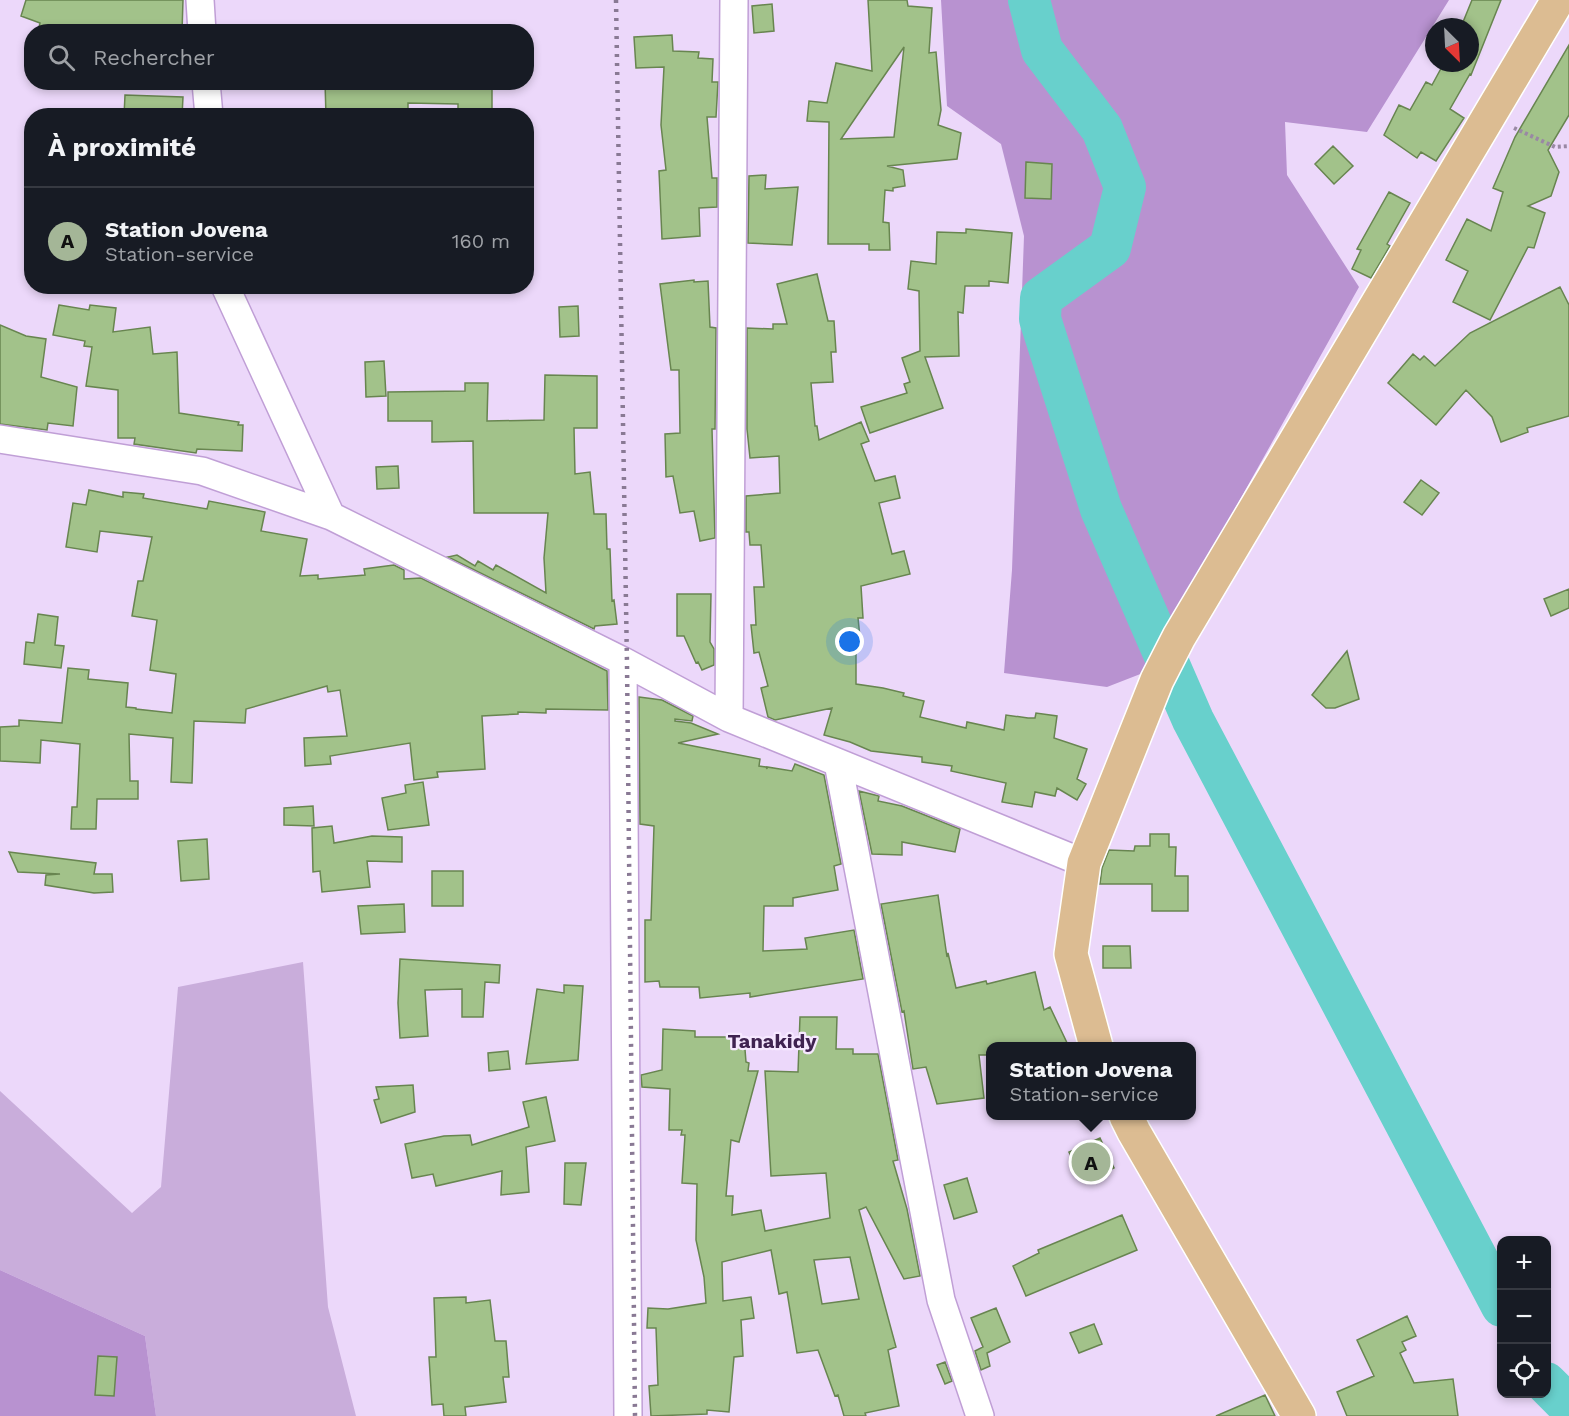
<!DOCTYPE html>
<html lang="fr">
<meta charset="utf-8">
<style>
:root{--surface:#171b24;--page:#20242c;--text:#f1f3f6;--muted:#9ea1a6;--line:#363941;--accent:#a4b697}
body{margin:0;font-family:"Work Sans",sans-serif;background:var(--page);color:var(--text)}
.controls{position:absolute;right:18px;bottom:18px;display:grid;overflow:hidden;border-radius:12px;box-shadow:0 3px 9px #0003}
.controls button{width:54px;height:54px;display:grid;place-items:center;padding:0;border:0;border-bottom:2px solid var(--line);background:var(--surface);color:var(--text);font:30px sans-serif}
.compass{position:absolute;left:1425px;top:18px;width:54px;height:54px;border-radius:50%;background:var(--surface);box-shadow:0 3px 9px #0003;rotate:156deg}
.you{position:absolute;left:850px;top:642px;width:21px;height:21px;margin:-15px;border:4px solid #fff;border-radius:50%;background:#1a73e8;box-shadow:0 0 0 9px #1a73e833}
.badge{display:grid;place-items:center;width:39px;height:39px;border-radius:50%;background:var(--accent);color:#111;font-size:20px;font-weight:700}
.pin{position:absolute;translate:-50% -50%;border:3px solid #fff;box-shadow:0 2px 6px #0006}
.popup{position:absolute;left:986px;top:1042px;width:210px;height:78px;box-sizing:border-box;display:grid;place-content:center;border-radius:12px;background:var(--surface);filter:drop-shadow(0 2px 4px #0005);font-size:20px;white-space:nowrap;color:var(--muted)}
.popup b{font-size:22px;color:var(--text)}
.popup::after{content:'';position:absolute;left:50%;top:100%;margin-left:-12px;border:12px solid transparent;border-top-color:var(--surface)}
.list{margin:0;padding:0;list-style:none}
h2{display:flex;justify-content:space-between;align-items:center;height:78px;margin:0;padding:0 24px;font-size:26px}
h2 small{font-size:20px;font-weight:400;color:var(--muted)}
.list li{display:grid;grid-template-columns:39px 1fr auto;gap:18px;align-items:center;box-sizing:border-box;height:108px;padding:0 24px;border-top:2px solid var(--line)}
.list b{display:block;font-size:22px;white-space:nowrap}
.list p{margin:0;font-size:20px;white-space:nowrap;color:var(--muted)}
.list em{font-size:20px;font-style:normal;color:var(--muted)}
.icon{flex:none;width:33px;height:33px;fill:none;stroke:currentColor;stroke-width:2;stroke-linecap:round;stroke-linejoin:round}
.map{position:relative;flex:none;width:1569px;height:1416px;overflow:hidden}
.search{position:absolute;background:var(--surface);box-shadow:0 3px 9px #0003;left:24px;top:24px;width:510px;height:66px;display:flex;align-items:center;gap:15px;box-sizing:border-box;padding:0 21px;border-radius:24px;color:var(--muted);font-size:22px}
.panel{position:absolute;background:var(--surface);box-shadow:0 3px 9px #0003;left:24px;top:108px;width:510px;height:186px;border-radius:24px}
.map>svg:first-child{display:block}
.green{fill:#c9addb}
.forest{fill:#b892d0}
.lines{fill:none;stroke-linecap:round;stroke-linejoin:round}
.river{stroke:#68d0cc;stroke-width:42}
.building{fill:#a2c28a;stroke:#688550;stroke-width:1.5;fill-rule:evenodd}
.minor-casing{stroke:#c09fd6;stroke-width:30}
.major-casing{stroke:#fff;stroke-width:36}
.path{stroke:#9988a4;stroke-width:4;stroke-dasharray:3 3;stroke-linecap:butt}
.minor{stroke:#fff;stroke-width:27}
.major{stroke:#dcbc92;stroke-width:33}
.rail{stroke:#897994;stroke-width:4.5;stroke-dasharray:3 6;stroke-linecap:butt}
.labels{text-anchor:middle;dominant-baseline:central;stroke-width:4.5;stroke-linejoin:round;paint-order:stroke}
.neighbourhood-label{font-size:20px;font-weight:bold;fill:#402351;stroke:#f6e8ff}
</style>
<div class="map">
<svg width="1569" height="1416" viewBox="0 0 1569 1416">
<rect width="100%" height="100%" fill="#ecd8fa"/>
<!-- green -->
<path class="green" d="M 303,962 L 328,1307 L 356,1416 L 156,1416 L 145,1336 L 0,1270 L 0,1091 L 132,1213 L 161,1187 L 178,987 Z"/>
<!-- forest -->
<path class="forest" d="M 941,0 L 1449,0 L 1367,132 L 1285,122 L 1287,175 L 1359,287 L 1143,673 L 1107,687 L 1004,673 L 1012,570 L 1024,236 L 1001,144 L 947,106 Z
M 0,1270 L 145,1336 L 156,1416 L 0,1416 Z"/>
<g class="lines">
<!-- river -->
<path class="river" d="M 1029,0 L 1042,50 L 1102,129 L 1125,187 L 1110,248 L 1041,298 L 1040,319 L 1101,509 L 1193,720 L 1502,1306
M 1546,1383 L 1569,1406"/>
</g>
<!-- building -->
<path class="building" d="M 26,0 L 183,0 L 182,32 L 38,32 L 40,23 L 21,16 Z
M 868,0 L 907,0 L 908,6 L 932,8 L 929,53 L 936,52 L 941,110 L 938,125 L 961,133 L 957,159 L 887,166 L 903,170 L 905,186 L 893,188 L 893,191 L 885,190 L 883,222 L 889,223 L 890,250 L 869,250 L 869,244 L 828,244 L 829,122 L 807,121 L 809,101 L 827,103 L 836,63 L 872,71 ZM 904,47 L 894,137 L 841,139 L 873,92 Z
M 1472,0 L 1501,0 L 1471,75 L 1470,74 L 1450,109 L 1464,118 L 1436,161 L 1421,152 L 1417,158 L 1384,135 L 1399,105 L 1410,110 L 1426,82 L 1432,85 L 1444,63 L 1470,63 L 1470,27 L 1461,27 Z
M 772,4 L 774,31 L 754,33 L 752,6 Z
M 672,35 L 673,51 L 699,52 L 698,58 L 713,59 L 712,82 L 718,82 L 716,117 L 707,117 L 712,178 L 717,178 L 717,207 L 699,208 L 700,236 L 662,239 L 659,171 L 666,170 L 661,125 L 664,67 L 636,68 L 634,37 Z
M 1569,45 L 1569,115 L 1548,150 L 1559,172 L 1551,196 L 1528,206 L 1545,213 L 1534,248 L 1528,247 L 1490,320 L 1453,302 L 1468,271 L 1446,260 L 1467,219 L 1491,231 L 1503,192 L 1493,188 L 1515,137 Z
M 325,82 L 492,82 L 492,116 L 458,116 L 458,104 L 408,103 L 408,114 L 350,113 L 350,116 L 326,116 Z
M 125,95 L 183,97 L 182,116 L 124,116 Z
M 1333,146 L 1353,166 L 1334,184 L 1315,164 Z
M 1026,162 L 1052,164 L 1051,199 L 1025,198 Z
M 766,175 L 765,189 L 798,187 L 792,245 L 748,243 L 749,176 Z
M 1389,192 L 1410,203 L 1387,244 L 1390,246 L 1371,278 L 1352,269 L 1361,250 L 1357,249 Z
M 966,229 L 1012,233 L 1008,283 L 989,281 L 989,286 L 965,286 L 963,313 L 958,312 L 959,356 L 925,357 L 943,408 L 870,433 L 861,407 L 907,393 L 904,384 L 910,382 L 902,358 L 920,351 L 919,291 L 908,289 L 911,261 L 936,264 L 937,232 L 966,233 Z
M 817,274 L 828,321 L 834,321 L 836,352 L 831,352 L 833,382 L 811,383 L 815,426 L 817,426 L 819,440 L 861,422 L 869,441 L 861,444 L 875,481 L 895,476 L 900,498 L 879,503 L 892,554 L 904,551 L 910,574 L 861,586 L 863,618 L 858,618 L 860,637 L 856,637 L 856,684 L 883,688 L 904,693 L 903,696 L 924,701 L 920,717 L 966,728 L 967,722 L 1004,730 L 1006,715 L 1028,718 L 1035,718 L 1036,713 L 1057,716 L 1054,738 L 1087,749 L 1077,779 L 1086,784 L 1077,800 L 1057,788 L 1055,796 L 1035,792 L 1032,807 L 1002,802 L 1006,783 L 951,771 L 952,766 L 922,762 L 922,757 L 871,751 L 850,742 L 824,735 L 832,708 L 775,720 L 768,717 L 761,688 L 768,686 L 759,652 L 754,653 L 751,625 L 756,625 L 754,587 L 764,587 L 761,545 L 750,545 L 749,532 L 746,532 L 746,496 L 780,493 L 779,456 L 750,458 L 747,429 L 747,328 L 773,329 L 773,324 L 787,324 L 777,284 Z
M 694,280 L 694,282 L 708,281 L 710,327 L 716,328 L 715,429 L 712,429 L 715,538 L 700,541 L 694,511 L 680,513 L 673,476 L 666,477 L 665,434 L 680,433 L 679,370 L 671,370 L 660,284 Z
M 1560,287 L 1569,305 L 1569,416 L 1527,428 L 1528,432 L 1501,442 L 1492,417 L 1466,390 L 1436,425 L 1388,383 L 1413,354 L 1420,360 L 1424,356 L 1435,366 L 1470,333 Z
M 59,305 L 89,310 L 90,305 L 116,308 L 113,332 L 150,327 L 153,354 L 177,352 L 179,413 L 239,422 L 238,425 L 243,425 L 242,451 L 197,449 L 196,453 L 134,444 L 135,438 L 118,438 L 118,390 L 86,386 L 92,347 L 84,346 L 85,341 L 53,335 Z
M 578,306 L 579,336 L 560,337 L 559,307 Z
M 0,325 L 26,336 L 46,339 L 41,377 L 77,387 L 73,426 L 48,423 L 47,430 L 0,424 Z
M 384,361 L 386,396 L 366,397 L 365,362 Z
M 545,375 L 597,376 L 597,428 L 574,428 L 575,474 L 590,472 L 594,514 L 606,514 L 607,549 L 610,549 L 612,601 L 614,600 L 617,624 L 595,626 L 594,629 L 448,557 L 457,555 L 475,566 L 478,561 L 493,570 L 496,565 L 546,593 L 544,558 L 548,513 L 474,513 L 473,441 L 432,442 L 432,421 L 388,421 L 388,392 L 465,391 L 465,383 L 488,383 L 487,421 L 544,420 Z
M 398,466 L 399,488 L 377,489 L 376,467 Z
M 1421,480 L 1439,493 L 1422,515 L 1404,502 Z
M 89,490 L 123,497 L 123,492 L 144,494 L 143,498 L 207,509 L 209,501 L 265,512 L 261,531 L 307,539 L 300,576 L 318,575 L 318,579 L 365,575 L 364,569 L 394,565 L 404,570 L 404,579 L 421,578 L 607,671 L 608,710 L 546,709 L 546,713 L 518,712 L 518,714 L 482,716 L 485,769 L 437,772 L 438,777 L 414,780 L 410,743 L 330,756 L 331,764 L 305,766 L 304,738 L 347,736 L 340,690 L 328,692 L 327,686 L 246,709 L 245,723 L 194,721 L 192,783 L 171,782 L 173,738 L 129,734 L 130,781 L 138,781 L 138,799 L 97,799 L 96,829 L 71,829 L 72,807 L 77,807 L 80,744 L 41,740 L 40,763 L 0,761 L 0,727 L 19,726 L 19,720 L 62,723 L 68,668 L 89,670 L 88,679 L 128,683 L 126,707 L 136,708 L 136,709 L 172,713 L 176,674 L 150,670 L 157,620 L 132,616 L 138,581 L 143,581 L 152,537 L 100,531 L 97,552 L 66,547 L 73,503 L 86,505 Z
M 1569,589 L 1569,608 L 1551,616 L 1544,599 Z
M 677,594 L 711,594 L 710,642 L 714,649 L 714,665 L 702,670 L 698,662 L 696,663 L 684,636 L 677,636 Z
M 38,614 L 58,617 L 55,645 L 64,646 L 61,668 L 24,664 L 26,642 L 34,643 Z
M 1347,651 L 1359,699 L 1335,708 L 1326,708 L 1312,695 Z
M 639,697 L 662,700 L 693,716 L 692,721 L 675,719 L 675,721 L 691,723 L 718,734 L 678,743 L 760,759 L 759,766 L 766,767 L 767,769 L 767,767 L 792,771 L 795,764 L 824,775 L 841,864 L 834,866 L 838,890 L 793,898 L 793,906 L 764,906 L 763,951 L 807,949 L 805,938 L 854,930 L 863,979 L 750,997 L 750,993 L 700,998 L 699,987 L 660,987 L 659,981 L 645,982 L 645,920 L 651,920 L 654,826 L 640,824 Z
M 423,782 L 429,825 L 388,830 L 382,798 L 406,793 L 405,785 Z
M 859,791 L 879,796 L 878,801 L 902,806 L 960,829 L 955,852 L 902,842 L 902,855 L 872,854 Z
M 313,806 L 314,826 L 284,825 L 284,808 Z
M 332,826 L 334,843 L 372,836 L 402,837 L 402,862 L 367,861 L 370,887 L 322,892 L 320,871 L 313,872 L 312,828 Z
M 1150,834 L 1169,834 L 1169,847 L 1176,847 L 1175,876 L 1188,876 L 1188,911 L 1152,911 L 1152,884 L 1100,884 L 1102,868 L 1109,850 L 1134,851 L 1135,846 L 1150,846 Z
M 207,839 L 209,879 L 181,881 L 178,841 Z
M 9,852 L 96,863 L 94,874 L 112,874 L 113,892 L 94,893 L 45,885 L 46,875 L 60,874 L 18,872 Z
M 432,871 L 463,871 L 463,906 L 432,906 Z
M 938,895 L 947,957 L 948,953 L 956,988 L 986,981 L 987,984 L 1035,972 L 1044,1010 L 1050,1007 L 1069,1047 L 990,1047 L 990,1055 L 979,1055 L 984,1098 L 937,1104 L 926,1067 L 913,1069 L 904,1011 L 902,1012 L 881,904 Z
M 404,904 L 405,932 L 361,934 L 358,906 Z
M 1103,946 L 1130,946 L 1131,968 L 1103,968 Z
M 400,959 L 500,965 L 499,983 L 485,982 L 483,1017 L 462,1017 L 462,989 L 425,990 L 428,1036 L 400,1038 L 398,1003 Z
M 564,985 L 583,986 L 578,1060 L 526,1064 L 537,989 L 564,993 Z
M 800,1017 L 837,1017 L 836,1049 L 853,1049 L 853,1054 L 878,1054 L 898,1160 L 893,1161 L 907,1209 L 920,1276 L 904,1279 L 866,1207 L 859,1210 L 896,1347 L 888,1350 L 899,1406 L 865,1413 L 866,1416 L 844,1416 L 838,1395 L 835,1396 L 818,1350 L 797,1353 L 787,1292 L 779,1294 L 771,1250 L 722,1262 L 723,1301 L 751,1297 L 754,1318 L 741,1320 L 743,1356 L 734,1357 L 729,1412 L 707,1410 L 707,1414 L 651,1416 L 649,1386 L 658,1385 L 656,1328 L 647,1328 L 648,1308 L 668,1309 L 706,1303 L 704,1277 L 696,1240 L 697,1184 L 682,1183 L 685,1135 L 681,1135 L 682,1130 L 669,1130 L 670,1089 L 642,1087 L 641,1075 L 662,1070 L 663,1029 L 695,1031 L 695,1037 L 744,1037 L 746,1062 L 749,1063 L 748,1071 L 758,1071 L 739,1142 L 731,1140 L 726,1196 L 733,1196 L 732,1215 L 761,1210 L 765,1231 L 830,1218 L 826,1173 L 771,1176 L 765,1071 L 798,1072 ZM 850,1257 L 859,1299 L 822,1304 L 814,1260 Z
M 508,1051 L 510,1069 L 489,1071 L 488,1053 Z
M 413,1085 L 415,1112 L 381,1123 L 374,1100 L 379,1099 L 376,1087 Z
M 546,1097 L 555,1141 L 526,1147 L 529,1192 L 501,1195 L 502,1171 L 436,1186 L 433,1174 L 412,1178 L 405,1144 L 444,1136 L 470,1135 L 472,1145 L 529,1127 L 523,1102 Z
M 1100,1138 L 1114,1168 L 1083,1182 L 1069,1152 Z
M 565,1163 L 586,1163 L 581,1205 L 564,1204 Z
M 967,1178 L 977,1212 L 954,1219 L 944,1185 Z
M 1122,1215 L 1137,1250 L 1026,1296 L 1013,1266 L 1039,1253 L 1038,1250 Z
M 466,1297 L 466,1303 L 490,1300 L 495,1341 L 506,1341 L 509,1377 L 503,1377 L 506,1402 L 465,1407 L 466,1416 L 444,1416 L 443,1404 L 432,1405 L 429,1357 L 436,1357 L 434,1298 Z
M 996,1308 L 1010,1342 L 987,1353 L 990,1366 L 981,1370 L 975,1351 L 983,1347 L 971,1318 Z
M 1407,1316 L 1416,1336 L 1402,1342 L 1406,1350 L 1400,1353 L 1414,1383 L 1453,1379 L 1458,1416 L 1347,1416 L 1337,1392 L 1374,1376 L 1357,1340 Z
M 1094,1324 L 1102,1344 L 1079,1353 L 1070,1333 Z
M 98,1356 L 117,1357 L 114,1396 L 95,1395 Z
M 945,1362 L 952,1381 L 945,1384 L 937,1365 Z
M 1265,1395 L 1275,1416 L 1216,1416 Z"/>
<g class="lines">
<defs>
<path id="minor" d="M 200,0 L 202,32
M 206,82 L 209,116
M 225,286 L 331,516
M 0,439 L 202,471 L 331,516 L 623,661 L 729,718 L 1084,863
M 623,661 L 628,1416
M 729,718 L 734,0
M 838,763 L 941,1300 L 980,1416"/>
<path id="major" d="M 1096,1046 L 1071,954 L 1084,863 L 1157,680 L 1179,637 L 1558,0
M 1126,1116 L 1134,1132 L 1299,1416"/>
</defs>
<!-- minor casing -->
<use href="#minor" class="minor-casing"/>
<!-- major casing -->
<use href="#major" class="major-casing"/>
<!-- path -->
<path class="path" d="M 1514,128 L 1555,147 L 1569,146"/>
<!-- minor -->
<use href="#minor" class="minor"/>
<!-- major -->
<use href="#major" class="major"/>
<!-- rail -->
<path class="rail" d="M 616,0 L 627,664 L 635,1416"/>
</g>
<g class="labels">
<!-- neighbourhood labels -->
<g class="neighbourhood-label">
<text x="772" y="1041">Tanakidy</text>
</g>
</g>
</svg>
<div class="controls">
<button>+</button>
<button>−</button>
<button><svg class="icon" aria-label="locate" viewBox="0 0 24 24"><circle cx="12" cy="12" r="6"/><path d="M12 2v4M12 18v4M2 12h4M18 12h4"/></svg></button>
</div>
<svg class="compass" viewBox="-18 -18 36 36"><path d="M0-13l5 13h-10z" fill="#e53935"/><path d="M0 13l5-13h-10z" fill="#9ea1a6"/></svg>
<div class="you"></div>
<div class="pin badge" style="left:1091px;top:1162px">A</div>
<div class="popup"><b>Station Jovena</b>Station-service</div>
<div class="search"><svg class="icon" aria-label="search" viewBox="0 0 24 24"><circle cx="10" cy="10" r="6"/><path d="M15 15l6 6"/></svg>Rechercher</div>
<section class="panel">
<h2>À proximité<small></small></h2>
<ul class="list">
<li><span class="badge">A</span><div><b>Station Jovena</b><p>Station-service</p></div><em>160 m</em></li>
</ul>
</section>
</div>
